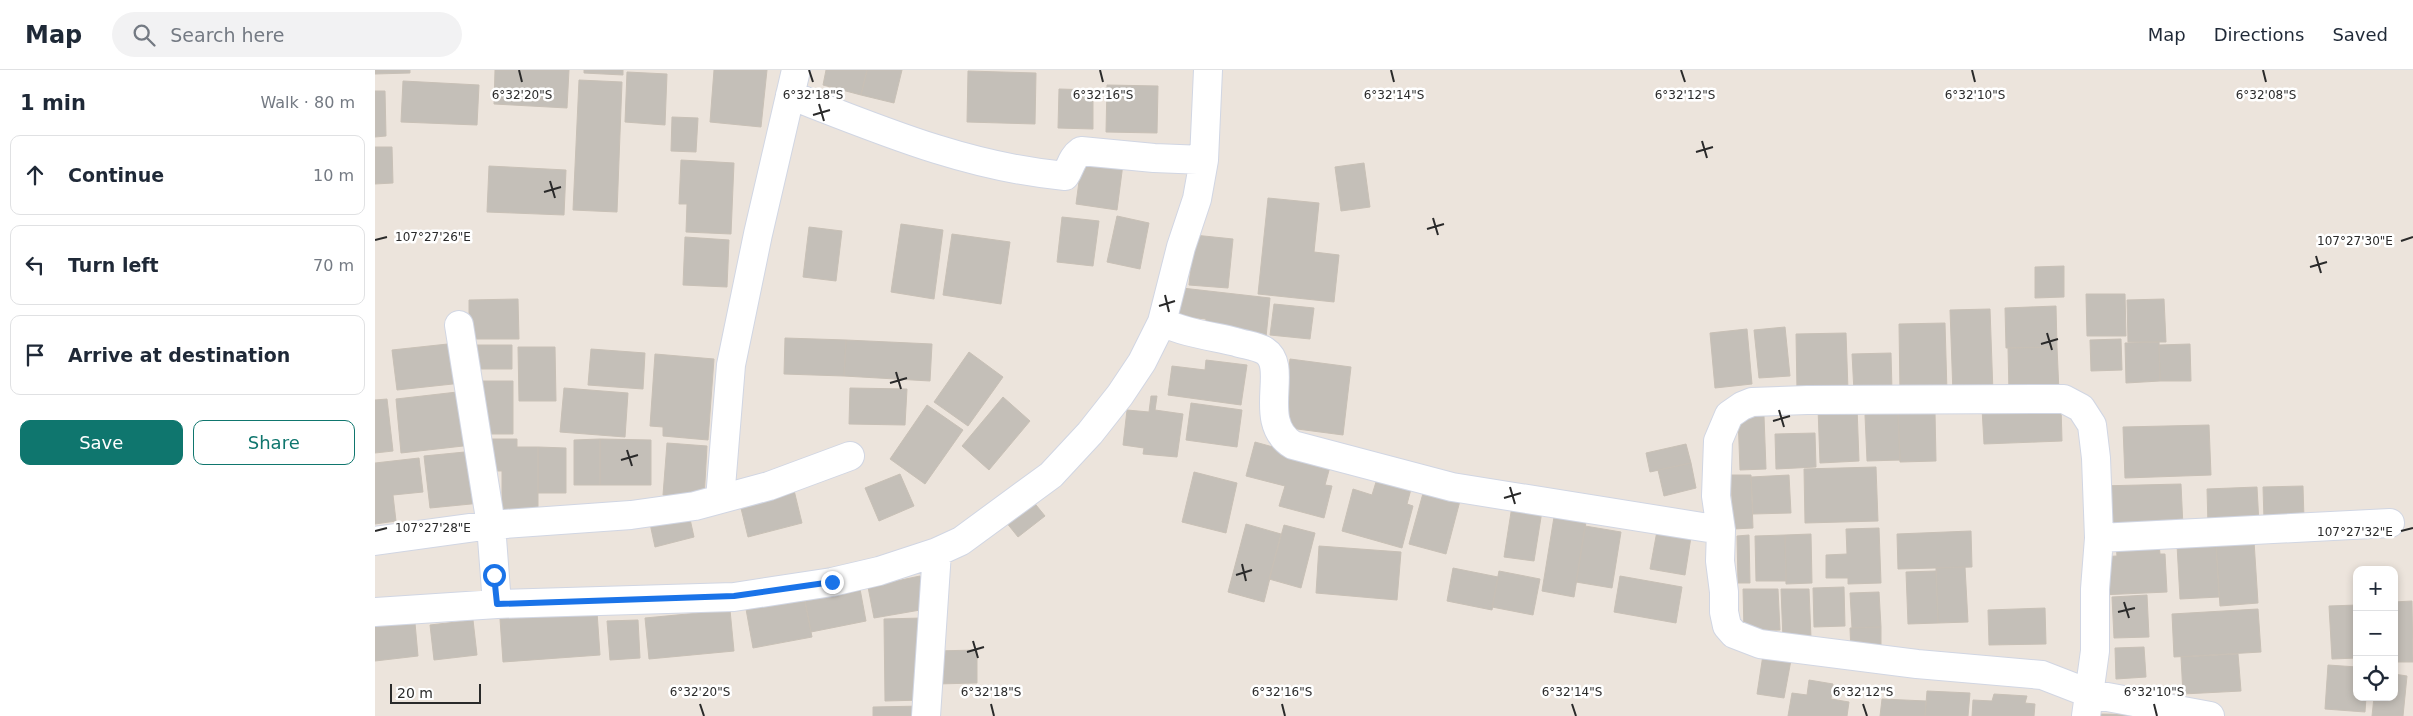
<!DOCTYPE html>
<meta charset="utf-8">
<style>
:root{--surface:#fff;--page:#f2f2f3;--text:#1f2937;--muted:#747a83;--line:#e0e1e3;--accent:#0f766e}
body{margin:0;font-family:"DejaVu Sans",sans-serif;background:var(--page);color:var(--text)}
.controls{position:absolute;right:15px;bottom:15px;display:grid;overflow:hidden;border-radius:10px;box-shadow:0 2px 8px #0003}
.controls button{width:45px;height:45px;display:grid;place-items:center;padding:0;border:0;border-bottom:1px solid var(--line);background:var(--surface);color:var(--text);font:25px sans-serif}
.scale{position:absolute;left:15px;bottom:12px;width:91px;box-sizing:border-box;padding-left:5px;border:2px solid #2a2a2a;border-top:0;font-size:14px;line-height:18px;white-space:nowrap;color:#2a2a2a;-webkit-text-stroke:4px #fff;paint-order:stroke}
.stop{position:absolute;width:15px;height:15px;margin:-11px;border:4px solid #1a73e8;border-radius:50%;background:#fff}
.stop.end{background:#1a73e8;border-color:#fff;box-shadow:0 1px 5px #0008}
.list{margin:0;padding:0;list-style:none}
h2{display:flex;justify-content:space-between;align-items:center;height:65px;margin:0;padding:0 20px;font-size:21px}
h2 small{font-size:16px;font-weight:400;color:var(--muted)}
.list li{display:grid;grid-template-columns:32px 1fr auto;gap:15px;align-items:center;box-sizing:border-box;height:80px;margin:0 10px 10px;padding:0 10px;border:1px solid var(--line);border-radius:10px}
.list b{display:block;font-size:19px;white-space:nowrap}
.list em{font-size:16px;font-style:normal;color:var(--muted)}
.actions{display:flex;gap:10px;padding:15px 20px}
.actions a{flex:1;padding:11px 0;border:1px solid var(--accent);border-radius:10px;text-align:center;font-size:18px;color:var(--accent)}
.actions .main{background:var(--accent);color:#fff}
.icon{flex:none;width:28px;height:28px;fill:none;stroke:currentColor;stroke-width:2;stroke-linecap:round;stroke-linejoin:round}
.map{position:relative;flex:none;width:2038px;height:646px;overflow:hidden}
header{display:flex;align-items:center;gap:30px;box-sizing:border-box;height:70px;padding:0 25px;background:var(--surface);border-bottom:1px solid var(--line)}
header strong{font-size:24px}
nav{display:flex;gap:28px;margin-inline-start:auto;font-size:18px}
.search{width:350px;height:45px;background:var(--page);display:flex;align-items:center;gap:12px;box-sizing:border-box;padding:0 18px;border-radius:28px;color:var(--muted);font-size:19px}
main{display:flex}
aside{flex:1;background:var(--surface)}
.map>svg:first-child{display:block}
.building{fill:#c4bfb8;stroke:#c8c0b6}
.lines{fill:none;stroke-linecap:round;stroke-linejoin:round}
.minor-casing{stroke:#d1d6e3;stroke-width:30}
.minor{stroke:#fff;stroke-width:28}
.route{stroke:#1a73e8;stroke-width:6}
.ticks{fill:none;stroke:#2a2a2a;stroke-width:2}
.ticks-label{font-size:12px;text-anchor:middle;fill:#2a2a2a;stroke:#fff;stroke-width:5;stroke-linejoin:round;paint-order:stroke}
</style>
<header>
<strong>Map</strong>
<div class="search"><svg class="icon" aria-label="search" viewBox="0 0 24 24"><circle cx="10" cy="10" r="6"/><path d="M15 15l6 6"/></svg>Search here</div>
<nav><a>Map</a><a>Directions</a><a>Saved</a></nav>
</header>
<main>
<aside>
<h2>1 min<small>Walk · 80 m</small></h2>
<ul class="list">
<li><svg class="icon" aria-label="ahead" viewBox="0 0 24 24"><path d="M12 20V5M6 11l6-6 6 6"/></svg><div><b>Continue</b></div><em>10 m</em></li>
<li><svg class="icon" aria-label="left" viewBox="0 0 24 24"><path d="M17 20v-9H6M10 6l-5 5 5 5"/></svg><div><b>Turn left</b></div><em>70 m</em></li>
<li><svg class="icon" aria-label="arrive" viewBox="0 0 24 24"><path d="M6 21V4h12l-3 4 3 4H6"/></svg><div><b>Arrive at destination</b></div></li>
</ul>
<div class="actions"><a class="main">Save</a><a>Share</a></div>
</aside>
<div class="map">
<svg width="2038" height="646" viewBox="0 0 2038 646">
<rect width="100%" height="100%" fill="#ece4dc"/>
<!-- building -->
<path class="building" d="M 0,0 L 35,0 L 35,3 L 0,4 Z
M 120,0 L 194,0 L 192,38 L 119,34 Z
M 209,0 L 248,0 L 248,5 L 209,3 Z
M 339,0 L 392,0 L 386,57 L 335,52 Z
M 451,0 L 492,0 L 486,25 L 448,15 Z
M 492,0 L 527,0 L 519,33 L 486,25 Z
M 593,1 L 661,3 L 660,54 L 592,52 Z
M 252,2 L 292,4 L 290,55 L 250,52 Z
M 204,10 L 247,12 L 242,142 L 198,140 Z
M 28,11 L 104,15 L 102,55 L 26,52 Z
M 732,15 L 783,16 L 782,63 L 731,62 Z
M 684,19 L 718,20 L 718,59 L 683,58 Z
M 0,21 L 10,21 L 11,66 L 0,67 Z
M 297,47 L 323,48 L 321,82 L 296,81 Z
M 0,77 L 17,77 L 18,113 L 0,114 Z
M 707,89 L 748,94 L 742,140 L 701,134 Z
M 306,90 L 359,93 L 356,164 L 311,162 L 312,134 L 304,134 Z
M 989,93 L 995,137 L 966,141 L 960,97 Z
M 114,96 L 191,100 L 189,145 L 112,142 Z
M 893,128 L 944,133 L 939,182 L 964,185 L 959,232 L 883,224 Z
M 742,146 L 774,153 L 765,199 L 732,192 Z
M 687,147 L 724,151 L 718,196 L 682,192 Z
M 526,154 L 568,160 L 559,229 L 516,222 Z
M 434,157 L 467,161 L 461,211 L 428,207 Z
M 577,164 L 635,172 L 626,234 L 568,225 Z
M 819,165 L 858,169 L 853,218 L 814,215 Z
M 310,167 L 354,170 L 352,217 L 308,215 Z
M 1689,196 L 1689,227 L 1660,228 L 1660,197 Z
M 807,218 L 895,228 L 891,267 L 830,261 L 831,249 L 804,246 Z
M 1711,224 L 1750,224 L 1751,266 L 1712,266 Z
M 143,229 L 144,269 L 94,269 L 94,230 Z
M 1789,229 L 1791,272 L 1753,272 L 1752,230 Z
M 899,234 L 939,238 L 935,269 L 895,265 Z
M 1681,236 L 1682,277 L 1631,278 L 1630,238 Z
M 1615,239 L 1618,323 L 1578,324 L 1575,240 Z
M 1570,253 L 1572,322 L 1525,323 L 1524,254 Z
M 1410,257 L 1415,306 L 1384,308 L 1379,260 Z
M 1372,259 L 1377,314 L 1340,318 L 1335,263 Z
M 1471,263 L 1473,320 L 1422,321 L 1421,264 Z
M 410,268 L 471,270 L 469,306 L 409,304 Z
M 1746,269 L 1747,300 L 1716,301 L 1715,270 Z
M 471,270 L 557,274 L 555,311 L 469,306 Z
M 1784,272 L 1785,311 L 1751,313 L 1750,273 Z
M 82,273 L 87,313 L 22,320 L 17,280 Z
M 1815,274 L 1816,311 L 1785,311 L 1784,275 Z
M 102,275 L 137,275 L 137,299 L 102,299 Z
M 143,277 L 180,277 L 181,331 L 144,331 Z
M 1682,277 L 1684,322 L 1634,323 L 1633,278 Z
M 216,279 L 270,283 L 268,319 L 213,315 Z
M 594,282 L 628,307 L 593,356 L 559,332 Z
M 1516,283 L 1517,321 L 1479,322 L 1477,284 Z
M 280,284 L 339,289 L 333,370 L 288,366 L 288,357 L 275,356 Z
M 915,289 L 976,297 L 968,365 L 907,357 Z
M 831,290 L 872,295 L 866,335 L 793,325 L 797,296 L 830,300 Z
M 104,311 L 138,311 L 138,364 L 104,364 Z
M 189,318 L 253,323 L 250,367 L 185,362 Z
M 475,318 L 532,319 L 530,355 L 474,354 Z
M 91,321 L 97,375 L 26,383 L 21,329 Z
M 776,326 L 782,326 L 780,340 L 808,344 L 802,387 L 768,384 L 769,378 L 748,375 L 752,340 L 774,342 Z
M 628,327 L 655,351 L 614,400 L 587,376 Z
M 12,329 L 18,381 L 0,383 L 0,330 Z
M 816,333 L 867,340 L 862,377 L 811,370 Z
M 552,335 L 588,360 L 550,414 L 515,389 Z
M 1686,336 L 1687,371 L 1609,374 L 1607,338 Z
M 1482,337 L 1484,391 L 1445,393 L 1443,338 Z
M 1560,342 L 1561,391 L 1525,392 L 1523,343 Z
M 1523,343 L 1525,390 L 1492,391 L 1490,345 Z
M 1389,346 L 1391,399 L 1365,400 L 1363,347 Z
M 1834,355 L 1836,405 L 1750,408 L 1748,357 Z
M 1440,363 L 1441,397 L 1401,399 L 1400,364 Z
M 112,369 L 142,369 L 142,377 L 163,377 L 163,447 L 127,447 L 127,401 L 112,401 Z
M 225,369 L 225,415 L 199,415 L 199,370 Z
M 225,369 L 276,370 L 276,415 L 225,415 Z
M 880,372 L 956,393 L 950,415 L 957,416 L 949,448 L 904,436 L 910,416 L 871,406 Z
M 292,373 L 332,376 L 329,429 L 288,425 Z
M 1311,374 L 1316,393 L 1275,402 L 1271,383 Z
M 163,377 L 191,378 L 191,423 L 163,423 Z
M 100,381 L 106,433 L 55,438 L 49,386 Z
M 44,388 L 48,422 L 18,425 L 21,451 L 0,454 L 0,393 Z
M 1316,393 L 1321,418 L 1289,426 L 1283,400 Z
M 1501,397 L 1503,451 L 1430,453 L 1429,399 Z
M 1005,399 L 1039,408 L 1032,434 L 1038,436 L 1027,478 L 967,461 L 978,419 L 997,425 Z
M 819,402 L 862,413 L 851,463 L 807,452 Z
M 525,404 L 539,436 L 504,451 L 490,418 Z
M 1356,405 L 1376,405 L 1378,458 L 1358,459 Z
M 1414,405 L 1416,443 L 1378,444 L 1376,407 Z
M 1806,414 L 1808,457 L 1725,459 L 1724,416 Z
M 418,416 L 427,453 L 373,467 L 364,430 Z
M 1050,416 L 1086,427 L 1071,484 L 1034,474 Z
M 1928,416 L 1929,449 L 1889,450 L 1888,417 Z
M 1882,417 L 1884,454 L 1833,456 L 1832,419 Z
M 657,430 L 670,446 L 643,467 L 631,452 Z
M 1137,436 L 1167,441 L 1159,491 L 1129,487 Z
M 313,440 L 319,467 L 280,477 L 274,449 Z
M 1179,447 L 1211,452 L 1199,527 L 1167,521 Z
M 871,454 L 906,464 L 889,532 L 853,522 Z
M 909,455 L 940,463 L 926,518 L 894,509 Z
M 1210,456 L 1246,462 L 1237,518 L 1201,512 Z
M 1504,458 L 1506,513 L 1473,514 L 1473,508 L 1451,508 L 1451,485 L 1472,484 L 1471,459 Z
M 1282,461 L 1316,467 L 1310,505 L 1275,499 Z
M 1596,461 L 1597,497 L 1523,499 L 1522,464 Z
M 1436,464 L 1437,513 L 1411,514 L 1410,465 Z
M 1374,465 L 1375,513 L 1363,513 L 1362,466 Z
M 1410,465 L 1411,511 L 1381,511 L 1380,466 Z
M 1879,471 L 1883,533 L 1845,536 L 1841,473 Z
M 1784,473 L 1785,484 L 1790,484 L 1792,522 L 1725,525 L 1723,487 L 1742,486 L 1741,475 Z
M 1841,473 L 1844,527 L 1805,529 L 1802,475 Z
M 944,476 L 1026,482 L 1022,530 L 941,523 Z
M 1590,497 L 1593,552 L 1563,553 L 1561,498 Z
M 1078,498 L 1123,507 L 1117,540 L 1072,531 Z
M 1124,501 L 1165,509 L 1158,545 L 1117,537 Z
M 1561,501 L 1563,553 L 1533,554 L 1531,502 Z
M 545,506 L 551,539 L 499,548 L 493,517 Z
M 1245,506 L 1307,517 L 1301,553 L 1239,542 Z
M 1469,517 L 1470,556 L 1439,557 L 1438,518 Z
M 485,519 L 491,551 L 436,562 L 430,530 Z
M 1368,519 L 1403,519 L 1405,560 L 1369,561 Z
M 1406,519 L 1434,519 L 1436,568 L 1408,570 Z
M 1504,522 L 1506,557 L 1477,558 L 1475,523 Z
M 1772,525 L 1774,567 L 1739,568 L 1737,527 Z
M 429,527 L 437,567 L 378,578 L 371,539 Z
M 2037,531 L 2038,592 L 2019,592 L 2019,532 Z
M 1982,535 L 1982,588 L 1957,589 L 1954,536 Z
M 1670,538 L 1671,574 L 1614,575 L 1613,540 Z
M 1883,539 L 1886,582 L 1799,587 L 1797,544 Z
M 355,540 L 359,581 L 274,589 L 270,548 Z
M 222,542 L 225,585 L 128,592 L 125,549 Z
M 547,548 L 548,630 L 510,631 L 509,549 Z
M 98,550 L 102,585 L 59,590 L 55,555 Z
M 263,550 L 265,588 L 235,590 L 232,551 Z
M 40,553 L 43,586 L 0,591 L 0,557 Z
M 1506,557 L 1506,582 L 1476,583 L 1475,558 Z
M 1769,577 L 1771,607 L 1741,609 L 1740,578 Z
M 602,580 L 602,613 L 561,614 L 560,581 Z
M 1863,584 L 1866,621 L 1808,624 L 1806,587 Z
M 1388,585 L 1416,590 L 1409,628 L 1382,624 Z
M 1953,595 L 1982,597 L 1982,627 L 1991,627 L 1990,642 L 1950,639 Z
M 2019,604 L 2032,606 L 2028,646 L 1997,646 L 1999,627 L 2019,627 Z
M 1434,610 L 1458,614 L 1456,629 L 1474,632 L 1472,646 L 1413,646 L 1417,623 L 1432,625 Z
M 1552,621 L 1595,623 L 1593,646 L 1550,646 Z
M 1619,624 L 1652,626 L 1650,633 L 1660,634 L 1659,646 L 1597,646 L 1598,630 L 1617,631 Z
M 1507,629 L 1551,631 L 1550,646 L 1505,646 Z
M 548,636 L 548,646 L 498,646 L 498,637 Z
M 1721,644 L 1788,645 L 1788,646 L 1721,646 Z"/>
<g class="lines">
<defs>
<path id="minor" d="M 415,25 C 505,60 592,97 690,106 C 696,97 696,88 706,81 L 779,88 L 829,90
M 787,252 C 810,263 836,266 861,272 C 870,275 882,276 890,281 C 915,297 880,352 918,375 L 1077,417 L 1346,460 L 1345,491 L 1349,522 L 1349,542 L 1352,556 L 1359,564 L 1385,574 L 1542,594 L 1667,605 L 1716,624 L 1835,646
M 84,255 L 116,455 L 122,534
M 345,429 L 356,295 L 383,164 L 421,0
M 1346,460 L 1341,426 L 1343,371 L 1354,345 L 1367,336 L 1377,332 L 1432,330 L 1689,329 L 1706,338 L 1717,355 L 1721,388 L 1724,468 L 1720,519 L 1720,581 L 1711,646
M 1724,468 L 2015,453
M 0,471 L 116,455 L 256,445 L 320,436 L 394,416 L 475,386
M 0,542 L 122,534 L 359,527 L 457,512 L 504,501 L 562,482 L 586,471 L 676,405 L 715,363 L 745,325 L 767,292 L 787,252 L 806,177 L 822,129 L 829,90 L 833,0
M 551,646 L 562,482"/>
</defs>
<!-- minor casing -->
<use href="#minor" class="minor-casing"/>
<!-- minor -->
<use href="#minor" class="minor"/>
</g>
<g class="lines">
<!-- route -->
<path class="route" d="M 119,505 L 122,534 L 359,526 L 457,512"/>
</g>
<!-- ticks -->
<path class="ticks" d="M 144,0 L 147,12M 434,0 L 438,12M 725,0 L 728,12M 1016,0 L 1019,12M 1306,0 L 1310,12M 1597,0 L 1600,12M 1888,0 L 1891,12M 444,34 L 449,51M 438,45 L 455,40M 1327,71 L 1332,88M 1321,82 L 1338,77M 175,111 L 180,128M 169,122 L 186,117M 1058,148 L 1063,165M 1052,159 L 1069,154M 0,170 L 12,167M 2026,171 L 2038,167M 1941,186 L 1946,203M 1935,197 L 1952,192M 790,225 L 794,242M 784,236 L 800,231M 1672,263 L 1677,280M 1666,274 L 1683,269M 521,302 L 526,319M 515,313 L 532,308M 1404,340 L 1409,357M 1398,351 L 1415,346M 252,380 L 257,396M 246,390 L 263,385M 1135,417 L 1140,434M 1129,428 L 1146,423M 0,461 L 12,458M 2026,461 L 2038,458M 867,494 L 871,511M 861,505 L 877,500M 1749,532 L 1754,548M 1743,542 L 1760,538M 598,571 L 603,588M 592,582 L 609,577M 325,634 L 329,646M 616,634 L 619,646M 907,634 L 910,646M 1197,634 L 1201,646M 1488,634 L 1492,646M 1779,634 L 1782,646"/>
<g class="ticks-label">
<text x="147" y="29">6°32'20"S</text>
<text x="438" y="29">6°32'18"S</text>
<text x="728" y="29">6°32'16"S</text>
<text x="1019" y="29">6°32'14"S</text>
<text x="1310" y="29">6°32'12"S</text>
<text x="1600" y="29">6°32'10"S</text>
<text x="1891" y="29">6°32'08"S</text>
<text x="58" y="171">107°27'26"E</text>
<text x="1980" y="175">107°27'30"E</text>
<text x="58" y="462">107°27'28"E</text>
<text x="1980" y="466">107°27'32"E</text>
<text x="325" y="626">6°32'20"S</text>
<text x="616" y="626">6°32'18"S</text>
<text x="907" y="626">6°32'16"S</text>
<text x="1197" y="626">6°32'14"S</text>
<text x="1488" y="626">6°32'12"S</text>
<text x="1779" y="626">6°32'10"S</text>
</g>
</svg>
<div class="controls">
<button>+</button>
<button>−</button>
<button><svg class="icon" aria-label="locate" viewBox="0 0 24 24"><circle cx="12" cy="12" r="6"/><path d="M12 2v4M12 18v4M2 12h4M18 12h4"/></svg></button>
</div>
<div class="scale">20 m</div>
<div class="stop" style="left:119px;top:505px"></div>
<div class="stop end" style="left:457px;top:512px"></div>
</div>
</main>
